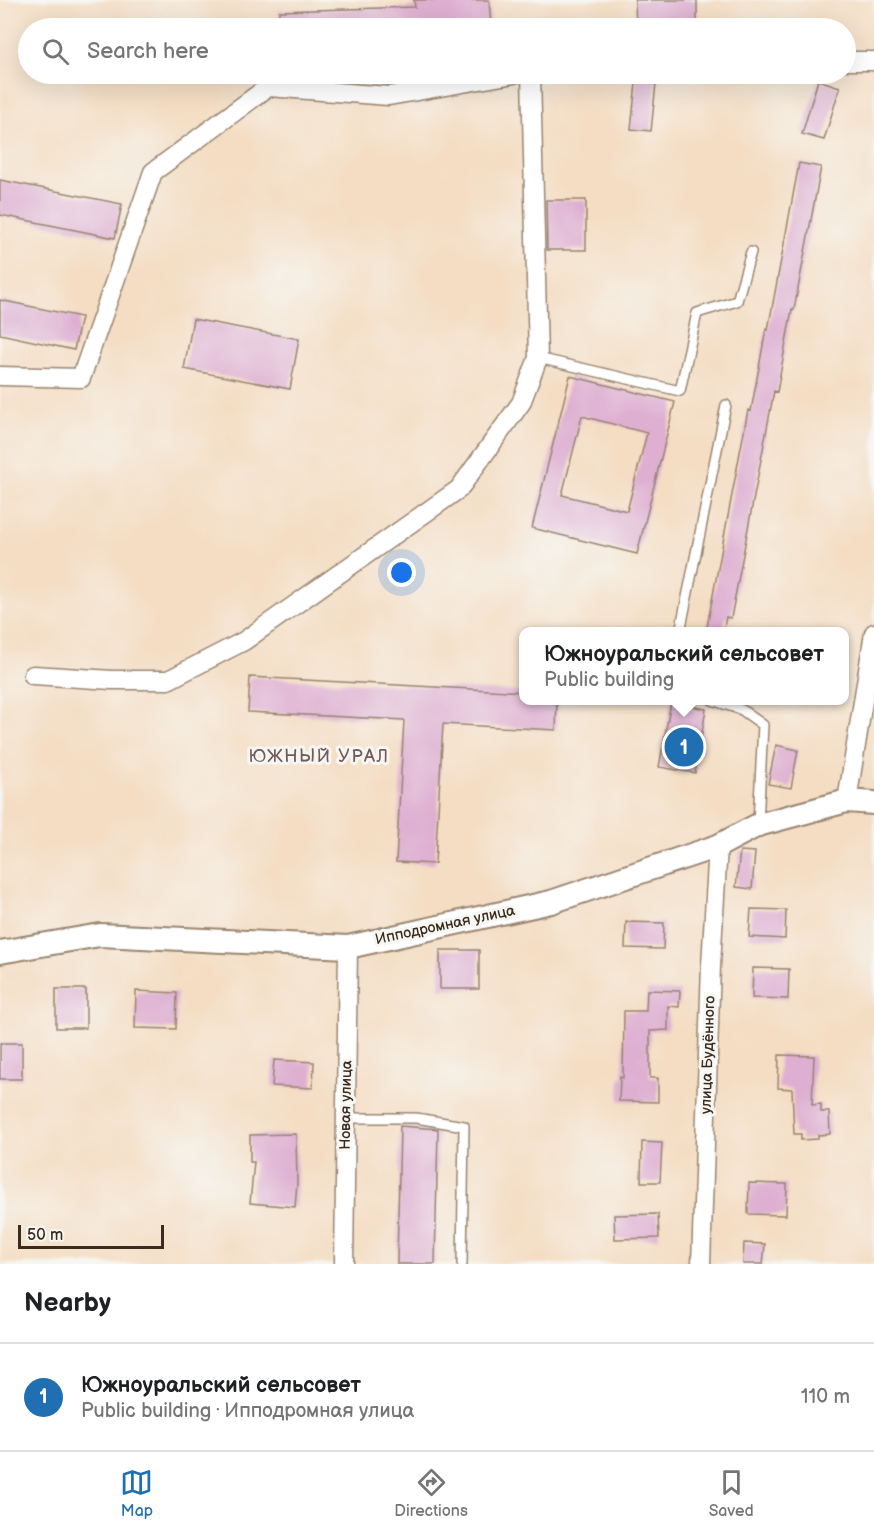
<!DOCTYPE html>
<meta charset="utf-8">
<style>
:root{--surface:#fff;--page:#f2f2f2;--text:#202124;--muted:#757577;--line:#e0e0e0;--accent:#1f6fb2}
body{margin:0;font-family:"Balsamiq Sans",sans-serif;background:var(--page);color:var(--text)}
.scale{position:absolute;left:18px;bottom:15px;width:146px;box-sizing:border-box;padding-left:6px;border:3px solid #3b2a1e;border-top:0;font-size:16px;line-height:21px;white-space:nowrap;color:#3b2a1e;-webkit-text-stroke:4px #f6f6f2;paint-order:stroke}
.you{position:absolute;left:402px;top:573px;width:21px;height:21px;margin:-15px;border:4px solid #fff;border-radius:50%;background:#1a73e8;box-shadow:0 0 0 9px #1a73e833}
.badge{display:grid;place-items:center;width:39px;height:39px;border-radius:50%;background:var(--accent);color:#fff;font-size:20px;font-weight:700}
.pin{position:absolute;translate:-50% -50%;border:3px solid #fff;box-shadow:0 2px 6px #0006}
.popup{position:absolute;left:519px;top:627px;width:330px;height:78px;box-sizing:border-box;display:grid;place-content:center;border-radius:12px;background:var(--surface);filter:drop-shadow(0 2px 4px #0005);font-size:20px;white-space:nowrap;color:var(--muted)}
.popup b{font-size:22px;color:var(--text)}
.popup::after{content:'';position:absolute;left:50%;top:100%;margin-left:-12px;border:12px solid transparent;border-top-color:var(--surface)}
.list{margin:0;padding:0;list-style:none}
h2{display:flex;justify-content:space-between;align-items:center;height:78px;margin:0;padding:0 24px;font-size:26px}
h2 small{font-size:20px;font-weight:400;color:var(--muted)}
.list li{display:grid;grid-template-columns:39px 1fr auto;gap:18px;align-items:center;box-sizing:border-box;height:108px;padding:0 24px;border-top:2px solid var(--line)}
.list b{display:block;font-size:22px;white-space:nowrap}
.list p{margin:0;font-size:20px;white-space:nowrap;color:var(--muted)}
.list em{font-size:20px;font-style:normal;color:var(--muted)}
.icon{flex:none;width:33px;height:33px;fill:none;stroke:currentColor;stroke-width:2;stroke-linecap:round;stroke-linejoin:round}
.map{position:relative;flex:none;width:874px;height:1264px;overflow:hidden}
.search{position:absolute;background:var(--surface);box-shadow:0 6px 24px #0002;left:18px;right:18px;top:18px;height:66px;display:flex;align-items:center;gap:15px;box-sizing:border-box;padding:0 21px;border-radius:33px;color:var(--muted);font-size:22px}
.sheet{height:186px;background:var(--surface)}
nav{display:flex;justify-content:space-around;align-items:center;box-sizing:border-box;height:84px;border-top:2px solid var(--line);background:var(--surface);font-size:16px;color:var(--muted)}
nav a{display:grid;justify-items:center;gap:3px}
nav .on{color:var(--accent)}
.map>svg:first-child{display:block}
.building{fill:#deafd1;fill-rule:evenodd}
.lines{fill:none;stroke-linecap:round;stroke-linejoin:round}
.service-casing{stroke:#988470;stroke-width:12}
.minor-casing{stroke:#988470;stroke-width:21}
.tertiary-casing{stroke:#988470;stroke-width:26}
.service{stroke:#fff;stroke-width:9}
.minor{stroke:#fff;stroke-width:18}
.tertiary{stroke:#fff;stroke-width:22}
.labels{text-anchor:middle;dominant-baseline:central;stroke-width:6;stroke-linejoin:round;paint-order:stroke}
.street-label{font-size:15px;fill:#3b2a1e;stroke:#f6f6f2}
.quarter-label{font-size:18px;letter-spacing:1.5px;fill:#74595d;stroke:#f6f6f2}
</style>
<div class="map">
<svg width="874" height="1264" viewBox="0 0 874 1264">
<rect width="100%" height="100%" fill="#f6f6f2"/>
<filter id="ink" filterUnits="userSpaceOnUse"><feTurbulence type="fractalNoise" baseFrequency=".0167" numOctaves="2"/><feDisplacementMap in="SourceGraphic" scale="12" xChannelSelector="R" yChannelSelector="G"/><feConvolveMatrix kernelMatrix="1 2 1 2 8 2 1 2 1" color-interpolation-filters="sRGB"/></filter>
<filter id="wash" filterUnits="userSpaceOnUse"><feTurbulence type="fractalNoise" baseFrequency=".008" numOctaves="4" result="noise"/><feDisplacementMap in="SourceGraphic" scale="24" xChannelSelector="R" yChannelSelector="G"/><feGaussianBlur stdDeviation="1.35" result="paint"/><feColorMatrix in="noise" values="0 0 0 0 0 0 0 0 0 0 0 0 0 0 0 0 0 1.4 0 .05"/><feComposite in="paint" operator="in"/></filter>
<g filter="url(#wash)">
<rect width="100%" height="100%" fill="#f4ddc3"/>
<g id="blocks">
<!-- building -->
<path class="building" d="M 414,0 L 489,0 L 491,26 L 464,28 L 279,28 L 279,11 L 415,7 Z
M 635,0 L 697,0 L 697,28 L 636,28 Z
M 637,74 L 657,74 L 651,131 L 631,129 Z
M 818,80 L 840,87 L 824,140 L 802,134 Z
M 799,163 L 821,167 L 794,310 L 792,309 L 777,392 L 774,391 L 731,618 L 726,617 L 723,632 L 706,632 L 748,410 L 751,411 L 766,329 L 768,330 Z
M 0,180 L 122,204 L 115,238 L 0,215 Z
M 546,200 L 586,200 L 586,250 L 547,250 Z
M 0,300 L 81,317 L 74,350 L 0,334 Z
M 193,319 L 299,339 L 290,389 L 184,369 Z
M 570,376 L 675,402 L 637,554 L 532,528 ZM 582,416 L 647,433 L 627,511 L 562,495 Z
M 250,677 L 524,692 L 524,700 L 557,700 L 556,730 L 443,724 L 435,864 L 396,862 L 404,720 L 248,712 Z
M 671,702 L 706,709 L 695,773 L 659,767 Z
M 776,745 L 798,750 L 791,788 L 768,784 Z
M 740,851 L 755,852 L 752,889 L 736,887 Z
M 751,909 L 786,910 L 785,939 L 749,937 Z
M 626,922 L 664,923 L 663,949 L 625,948 Z
M 440,950 L 479,950 L 479,989 L 440,989 Z
M 753,968 L 789,969 L 788,999 L 752,998 Z
M 56,989 L 86,989 L 86,1028 L 56,1028 Z
M 647,990 L 680,991 L 679,1007 L 668,1006 L 668,1030 L 650,1031 L 650,1078 L 658,1078 L 658,1102 L 619,1101 L 620,1077 L 623,1078 L 624,1011 L 646,1011 Z
M 136,991 L 177,993 L 176,1029 L 135,1028 Z
M 0,1043 L 22,1043 L 22,1079 L 0,1079 Z
M 779,1055 L 814,1056 L 812,1105 L 821,1104 L 821,1112 L 829,1112 L 830,1134 L 818,1135 L 818,1139 L 801,1140 L 801,1134 L 794,1134 L 792,1089 L 778,1088 Z
M 274,1060 L 314,1062 L 313,1088 L 272,1086 Z
M 400,1126 L 438,1129 L 435,1264 L 397,1264 Z
M 296,1134 L 297,1183 L 295,1207 L 250,1203 L 254,1162 L 250,1162 L 250,1135 Z
M 642,1142 L 662,1143 L 660,1182 L 641,1182 Z
M 749,1183 L 787,1184 L 786,1215 L 748,1214 Z
M 658,1214 L 659,1238 L 615,1239 L 614,1215 Z
M 744,1243 L 765,1244 L 763,1264 L 743,1264 Z"/>
</g>
</g>
<g filter="url(#ink)">
<use href="#blocks" fill-opacity="0" stroke="#988470" stroke-width="1.5"/>
<g class="lines">
<defs>
<path id="service" d="M 538,358 L 680,391 L 697,313 L 737,301 L 751,252
M 680,632 L 726,405
M 712,700 L 742,710 L 763,725 L 758,823
M 346,1118 L 416,1118 L 464,1126 L 462,1264"/>
<path id="minor" d="M 846,61 L 874,61
M 0,376 L 81,378 L 153,172 L 268,87 L 389,96 L 514,74
M 33,675 L 112,680 L 168,680 L 244,641 L 459,489 L 521,403 L 538,358 L 531,74
M 847,801 L 874,633
M 344,1264 L 348,947
M 701,1264 L 711,965 L 718,846"/>
<path id="tertiary" d="M 0,952 L 100,935 L 348,947 L 551,902 L 718,846 L 758,825 L 847,801 L 874,803"/>
</defs>
<!-- service casing -->
<use href="#service" class="service-casing"/>
<!-- minor casing -->
<use href="#minor" class="minor-casing"/>
<!-- tertiary casing -->
<use href="#tertiary" class="tertiary-casing"/>
<!-- service -->
<use href="#service" class="service"/>
<!-- minor -->
<use href="#minor" class="minor"/>
<!-- tertiary -->
<use href="#tertiary" class="tertiary"/>
</g>
</g>
<g class="labels">
<!-- street labels -->
<g class="street-label">
<text transform="translate(445 925) rotate(-12)">Ипподромная улица</text>
<text transform="translate(708 1055) rotate(-88)">улица Будённого</text>
<text transform="translate(346 1105) rotate(-89)">Новая улица</text>
</g>
<!-- quarter labels -->
<g class="quarter-label">
<text x="319" y="756">ЮЖНЫЙ УРАЛ</text>
</g>
</g>
</svg>
<div class="scale">50 m</div>
<div class="you"></div>
<div class="pin badge" style="left:684px;top:747px">1</div>
<div class="popup"><b>Южноуральский сельсовет</b>Public building</div>
<div class="search"><svg class="icon" aria-label="search" viewBox="0 0 24 24"><circle cx="10" cy="10" r="6"/><path d="M15 15l6 6"/></svg>Search here</div>
</div>
<section class="sheet">
<h2>Nearby<small></small></h2>
<ul class="list">
<li><span class="badge">1</span><div><b>Южноуральский сельсовет</b><p>Public building · Ипподромная улица</p></div><em>110 m</em></li>
</ul>
</section>
<nav>
<a class="on"><svg class="icon" aria-label="map" viewBox="0 0 24 24"><path d="M3 6l6-2 6 2 6-2v14l-6 2-6-2-6 2zM9 4v14M15 6v14"/></svg>Map</a>
<a><svg class="icon" aria-label="directions" viewBox="0 0 24 24"><path d="M12 3l9 9-9 9-9-9zM9 14v-3h6M13 9l2 2-2 2"/></svg>Directions</a>
<a><svg class="icon" aria-label="saved" viewBox="0 0 24 24"><path d="M7 4h10v16l-5-4-5 4z"/></svg>Saved</a>
</nav>
